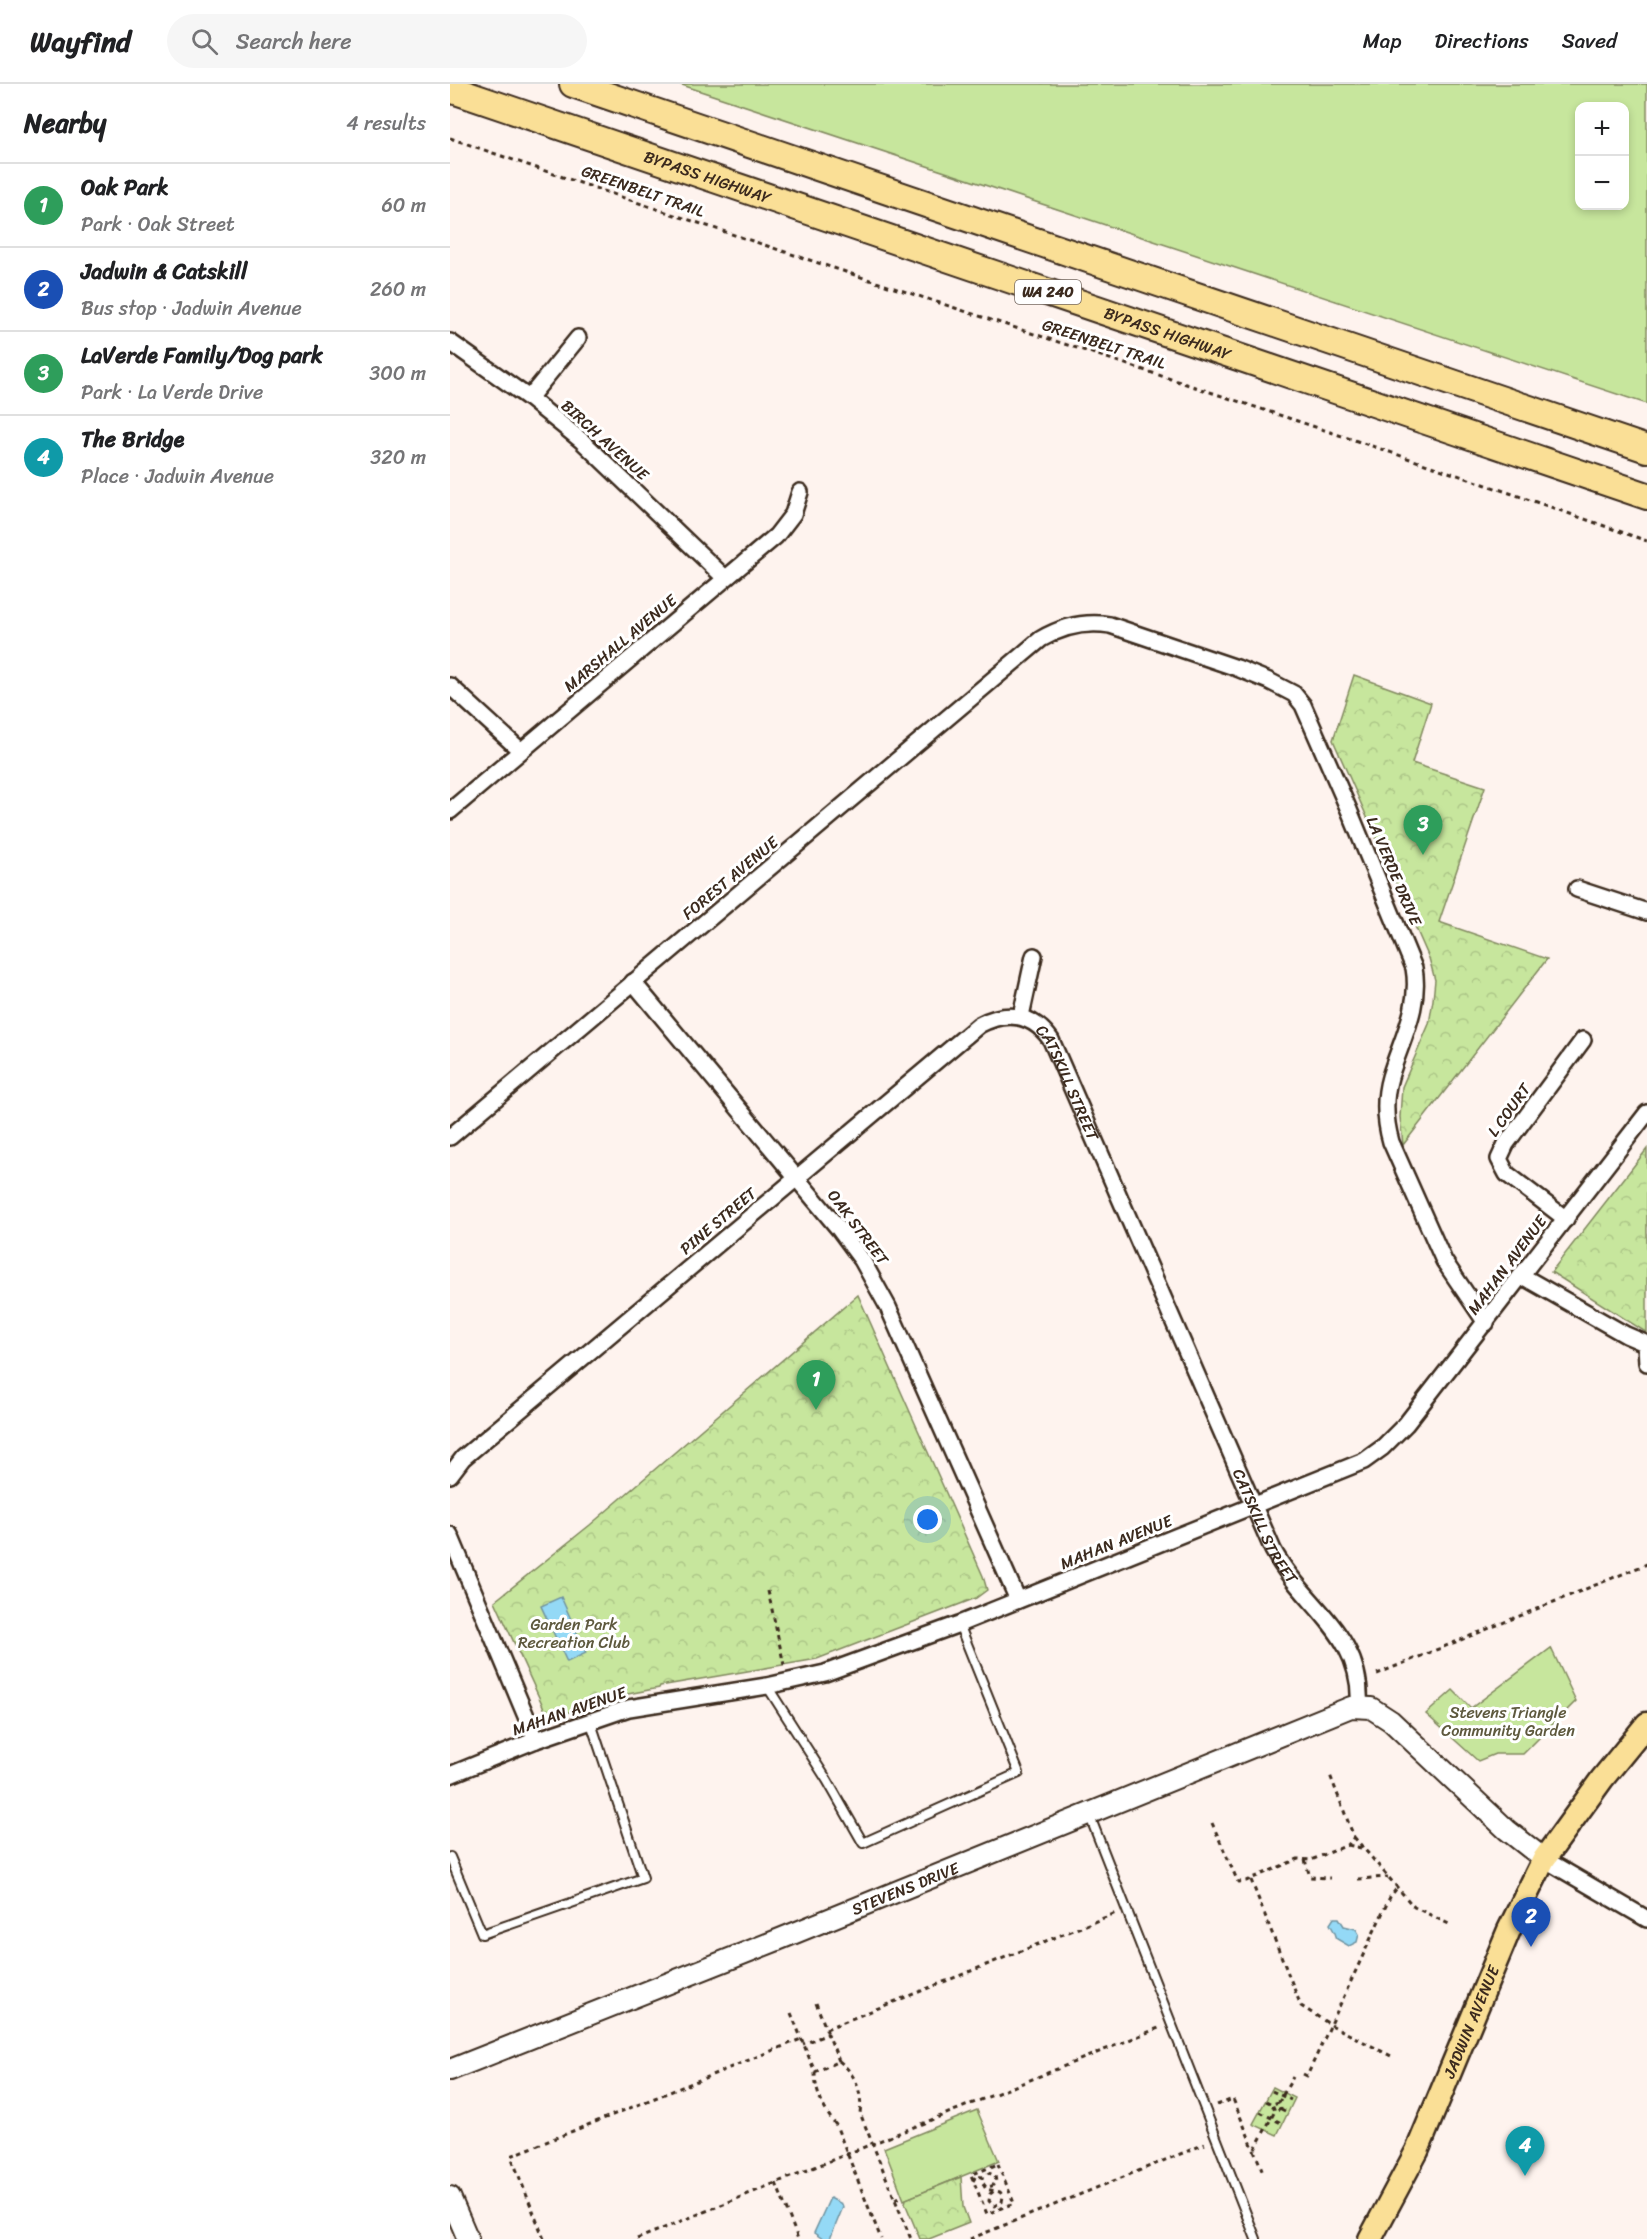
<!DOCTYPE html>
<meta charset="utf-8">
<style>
:root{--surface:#fff;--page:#f6f6f6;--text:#202124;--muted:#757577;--line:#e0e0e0;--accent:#d93025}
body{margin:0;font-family:Sriracha,sans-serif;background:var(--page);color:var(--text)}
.controls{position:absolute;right:18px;top:18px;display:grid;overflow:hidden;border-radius:12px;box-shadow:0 3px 9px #0003}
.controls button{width:54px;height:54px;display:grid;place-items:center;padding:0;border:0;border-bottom:2px solid var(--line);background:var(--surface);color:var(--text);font:30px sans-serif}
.you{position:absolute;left:478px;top:1436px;width:21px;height:21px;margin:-15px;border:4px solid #fff;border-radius:50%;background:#1a73e8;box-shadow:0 0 0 9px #1a73e833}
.badge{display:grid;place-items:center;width:39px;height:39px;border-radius:50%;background:var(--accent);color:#fff;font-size:20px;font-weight:700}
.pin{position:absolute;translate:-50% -50px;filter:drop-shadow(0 2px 3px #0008)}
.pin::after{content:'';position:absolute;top:32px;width:21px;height:18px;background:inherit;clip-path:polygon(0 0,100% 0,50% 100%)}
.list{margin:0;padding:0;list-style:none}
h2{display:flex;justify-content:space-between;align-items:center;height:78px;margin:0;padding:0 24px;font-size:26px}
h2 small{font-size:20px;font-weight:400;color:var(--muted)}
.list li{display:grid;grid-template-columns:39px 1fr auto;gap:18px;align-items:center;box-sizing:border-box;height:84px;padding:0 24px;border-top:2px solid var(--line)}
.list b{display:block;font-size:22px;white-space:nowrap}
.list p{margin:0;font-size:20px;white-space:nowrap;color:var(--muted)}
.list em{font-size:20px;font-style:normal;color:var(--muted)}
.icon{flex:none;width:33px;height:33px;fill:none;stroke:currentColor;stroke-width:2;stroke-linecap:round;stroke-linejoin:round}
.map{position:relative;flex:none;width:1197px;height:2155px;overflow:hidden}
header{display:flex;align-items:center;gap:36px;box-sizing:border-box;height:84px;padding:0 30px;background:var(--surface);border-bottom:2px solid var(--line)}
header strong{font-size:28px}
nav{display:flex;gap:33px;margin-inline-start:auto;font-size:21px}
.search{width:420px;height:54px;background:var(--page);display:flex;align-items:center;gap:15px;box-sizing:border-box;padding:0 21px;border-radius:33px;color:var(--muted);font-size:22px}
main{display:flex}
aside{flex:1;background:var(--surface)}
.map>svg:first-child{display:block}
.green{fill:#c7e69d;stroke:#81885e;stroke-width:1.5;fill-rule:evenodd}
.park{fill:url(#park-crowns);stroke:#81885e;stroke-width:1.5}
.water{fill:#94d9f6;stroke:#7093a0;stroke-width:1.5}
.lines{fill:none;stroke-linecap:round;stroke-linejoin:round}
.lane-casing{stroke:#3b2a1e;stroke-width:12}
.street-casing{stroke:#3b2a1e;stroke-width:20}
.secondary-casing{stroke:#3b2a1e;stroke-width:24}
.primary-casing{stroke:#3b2a1e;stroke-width:27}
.highway-casing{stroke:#3b2a1e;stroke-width:30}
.path{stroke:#3b2a1e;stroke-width:3;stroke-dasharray:4.5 4.5;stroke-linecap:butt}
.lane{stroke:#fff;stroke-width:8}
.street{stroke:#fff;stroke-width:15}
.secondary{stroke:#fff;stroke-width:20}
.primary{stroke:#fadf96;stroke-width:22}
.highway{stroke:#fadf96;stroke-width:26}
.labels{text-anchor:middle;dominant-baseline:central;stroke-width:6;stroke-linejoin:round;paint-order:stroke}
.shield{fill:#fff;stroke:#766a62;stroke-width:1.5}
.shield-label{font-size:15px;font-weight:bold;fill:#3b2a1e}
.street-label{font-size:16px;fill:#3b2a1e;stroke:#fff}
.park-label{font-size:16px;fill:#5e593e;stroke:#fff}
</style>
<header>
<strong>Wayfind</strong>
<div class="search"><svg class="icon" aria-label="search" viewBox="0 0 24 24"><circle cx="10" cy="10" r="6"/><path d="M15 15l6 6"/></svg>Search here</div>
<nav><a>Map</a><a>Directions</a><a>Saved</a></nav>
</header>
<main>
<aside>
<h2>Nearby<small>4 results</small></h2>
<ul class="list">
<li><span class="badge" style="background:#2e9e5b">1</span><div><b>Oak Park</b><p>Park · Oak Street</p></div><em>60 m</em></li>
<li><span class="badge" style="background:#1a4fb4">2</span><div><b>Jadwin &amp; Catskill</b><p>Bus stop · Jadwin Avenue</p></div><em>260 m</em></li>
<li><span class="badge" style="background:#2e9e5b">3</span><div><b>LaVerde Family/Dog park</b><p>Park · La Verde Drive</p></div><em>300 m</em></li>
<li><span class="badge" style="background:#0f9aa8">4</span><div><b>The Bridge</b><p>Place · Jadwin Avenue</p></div><em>320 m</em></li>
</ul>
</aside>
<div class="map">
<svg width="1197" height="2155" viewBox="0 0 1197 2155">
<defs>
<pattern id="park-crowns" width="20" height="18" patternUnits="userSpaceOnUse" patternTransform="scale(1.5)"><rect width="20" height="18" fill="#c7e69d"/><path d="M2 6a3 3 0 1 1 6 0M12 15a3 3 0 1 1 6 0" fill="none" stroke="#acc587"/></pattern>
</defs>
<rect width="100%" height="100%" fill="#fef3ee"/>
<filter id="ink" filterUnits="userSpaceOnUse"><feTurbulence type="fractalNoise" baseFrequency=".0167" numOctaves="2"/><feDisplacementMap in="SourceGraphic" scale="12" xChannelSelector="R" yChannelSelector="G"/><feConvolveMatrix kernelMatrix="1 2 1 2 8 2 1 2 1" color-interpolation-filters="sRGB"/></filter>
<g filter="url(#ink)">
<!-- green -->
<path class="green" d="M 229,0 L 1197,0 L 1197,320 ZM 1130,22 L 1174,22 L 1174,122 L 1130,122 Z
M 1101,1564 L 1126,1617 L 1073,1670 L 1045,1670 L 1028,1677 L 976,1630 L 1003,1606 L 1021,1624 Z
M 823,2003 L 845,2014 L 827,2051 L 803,2040 Z
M 527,2026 L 549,2077 L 454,2116 L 434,2064 Z"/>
<!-- park -->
<path class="park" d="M 904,591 L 981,619 L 962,679 L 1035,703 L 989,838 L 1097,875 L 953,1061 L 950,1033 L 952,1003 L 979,940 L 983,916 L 985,896 L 979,874 L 883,656 Z
M 1197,1065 L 1197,1249 L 1101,1188 Z
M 408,1211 L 533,1492 L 537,1506 L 526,1514 L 367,1575 L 210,1602 L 209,1604 L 162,1613 L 99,1635 L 45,1517 L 140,1441 Z
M 511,2093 L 513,2123 L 519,2139 L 479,2155 L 470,2155 L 455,2119 L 456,2115 Z"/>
<!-- water -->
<path class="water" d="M 111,1513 L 136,1569 L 117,1578 L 91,1522 Z
M 884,1834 L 889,1834 L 894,1842 L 906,1845 L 909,1850 L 907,1858 L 899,1862 L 887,1855 L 885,1849 L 880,1840 Z
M 380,2114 L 392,2120 L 393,2123 L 380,2155 L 373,2155 L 364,2149 Z"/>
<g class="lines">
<defs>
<path id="lane" d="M 317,1602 L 377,1696 L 413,1759 L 569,1689 L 509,1540
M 639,1730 L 806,2155
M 0,1773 L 32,1850 L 193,1794 L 140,1636"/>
<g id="street">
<path d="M 0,258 L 79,314 L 132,357 L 275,494"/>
<path d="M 79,314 L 128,254"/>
<path d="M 0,602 L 70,666"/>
<path d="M 0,727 L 326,452 L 343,430 L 350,408"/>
<path d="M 1127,805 L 1197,828"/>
<path d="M 183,898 L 389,1145 L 412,1176 L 438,1223 L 568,1516"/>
<path d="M 571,932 L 584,872"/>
<path d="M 0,1053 L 591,555 C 613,542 635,537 660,541 L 787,584 L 819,597 L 844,610 L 853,621 L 899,726 L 964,884 C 971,923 951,956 940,993 C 934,1014 935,1037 941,1058 L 994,1177 L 1036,1239"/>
<path d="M 1116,1135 L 1057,1090 L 1049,1075 L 1056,1060 L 1133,956"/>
<path d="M 1072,1192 L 1176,1251 L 1197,1260"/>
<path d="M 1196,1260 L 1197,1279"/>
<path id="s1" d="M 0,1391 L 13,1374 L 529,941 C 557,926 583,930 601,956 L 823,1466 C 853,1522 914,1550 909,1622"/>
<path d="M 0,1451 L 86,1656"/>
<path d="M 0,1691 L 86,1656 L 179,1624 L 317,1602 L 375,1589 L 509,1540 L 914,1377 L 932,1364 L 956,1340 L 1197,1029"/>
<path d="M 1094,1775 L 1197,1835"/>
</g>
<g id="secondary">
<path id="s2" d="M 0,1986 L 325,1857 L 901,1623 L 921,1624 L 941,1637 L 1057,1746 L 1094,1775"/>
<path d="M 0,2113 L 18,2155"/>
</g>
<g id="primary">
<path id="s3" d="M 920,2155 L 967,2067 L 1059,1846 L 1094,1775 L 1152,1695 L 1197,1640"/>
</g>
<g id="highway">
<path d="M 123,0 L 1197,365"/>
<path id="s4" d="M 0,5 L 1197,412"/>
</g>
</defs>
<!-- lane casing -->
<use href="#lane" class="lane-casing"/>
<!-- street casing -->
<use href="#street" class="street-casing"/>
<!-- secondary casing -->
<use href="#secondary" class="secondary-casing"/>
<!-- primary casing -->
<use href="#primary" class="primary-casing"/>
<!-- highway casing -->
<use href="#highway" class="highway-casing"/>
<!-- path -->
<path class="path" d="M 0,54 C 397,193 800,316 1197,457
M 318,1507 L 334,1581
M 927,1590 L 1197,1480
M 762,1739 L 788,1798 L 796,1797 L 848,1775 L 861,1776 L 898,1761 L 904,1753 L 880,1691
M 904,1753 L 964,1823 L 1001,1841
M 898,1761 L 911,1764
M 855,1776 L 860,1793 L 880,1794
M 908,1795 L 938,1793
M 801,1796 L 851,1922 L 881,1941 L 941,1972
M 366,1919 L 378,1950
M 341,1929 L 365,1988 L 389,1977 L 378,1950 L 353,1960
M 376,1945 L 666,1829
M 389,1977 C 405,1989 413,2009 410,2029 L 461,2155
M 365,1988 C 365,2008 373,2025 386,2041 L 431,2155
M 853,1990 L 857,1992 L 940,1813 L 947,1804
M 822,2007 L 841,2016
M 816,2017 L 822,2020
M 829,2018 L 822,2020 L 825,2027 L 831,2024 L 829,2018 L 843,1993
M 767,2021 L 783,2015 L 813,2088
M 831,2025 L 837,2028
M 810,2028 L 831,2039
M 805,2065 L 825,2027
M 548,2080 L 564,2119 L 537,2130 L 521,2091 Z
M 523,2097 L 526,2092 L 532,2093 L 539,2089 L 545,2092 L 546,2098 L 542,2102 L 536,2103 L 532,2098 L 532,2093
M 326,2099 L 348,2155
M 533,2100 L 536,2105 L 550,2108 L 553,2112 L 552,2118 L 544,2122 L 539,2117 L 540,2110 L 544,2107
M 445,2115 L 453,2112
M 94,2155 L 61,2072 L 351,1955
M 187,2155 L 711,1943
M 520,2155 L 755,2060"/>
<!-- lane -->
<use href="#lane" class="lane"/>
<!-- street -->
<use href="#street" class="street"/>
<!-- secondary -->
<use href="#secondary" class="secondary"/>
<!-- primary -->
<use href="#primary" class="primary"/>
<!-- highway -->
<use href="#highway" class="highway"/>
</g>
</g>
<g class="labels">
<!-- shield labels -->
<rect class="shield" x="565" y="196" width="66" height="24" rx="4.5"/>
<g class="shield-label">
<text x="598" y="208">WA 240</text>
</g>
<!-- street labels -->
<g class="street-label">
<text stroke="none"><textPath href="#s4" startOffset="272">BYPASS HIGHWAY</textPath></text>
<text transform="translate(193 107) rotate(19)">GREENBELT TRAIL</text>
<text stroke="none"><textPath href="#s4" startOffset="758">BYPASS HIGHWAY</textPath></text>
<text transform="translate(654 260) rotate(18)">GREENBELT TRAIL</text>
<text transform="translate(155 356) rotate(42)">BIRCH AVENUE</text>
<text transform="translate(170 559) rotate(-40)">MARSHALL AVENUE</text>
<text transform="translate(944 787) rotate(67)">LA VERDE DRIVE</text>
<text transform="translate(280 794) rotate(-40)">FOREST AVENUE</text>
<text stroke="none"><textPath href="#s1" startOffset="822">CATSKILL STREET</textPath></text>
<text transform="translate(1059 1026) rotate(-54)">L COURT</text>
<text transform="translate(268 1137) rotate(-40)">PINE STREET</text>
<text transform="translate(408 1143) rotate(53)">OAK STREET</text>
<text transform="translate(1057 1181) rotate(-53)">MAHAN AVENUE</text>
<text stroke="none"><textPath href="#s1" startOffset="1308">CATSKILL STREET</textPath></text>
<text transform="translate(666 1458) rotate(-22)">MAHAN AVENUE</text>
<text transform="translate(119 1627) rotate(-19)">MAHAN AVENUE</text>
<text stroke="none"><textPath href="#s2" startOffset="490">STEVENS DRIVE</textPath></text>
<text stroke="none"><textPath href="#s3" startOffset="240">JADWIN AVENUE</textPath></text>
</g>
<!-- park labels -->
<g class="park-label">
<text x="124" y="1540">Garden Park<tspan x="124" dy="18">Recreation Club</tspan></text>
<text x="1058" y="1628">Stevens Triangle<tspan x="1058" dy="18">Community Garden</tspan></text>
</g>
</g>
</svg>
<div class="controls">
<button>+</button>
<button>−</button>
</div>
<div class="you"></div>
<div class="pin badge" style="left:366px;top:1326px;background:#2e9e5b">1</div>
<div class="pin badge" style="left:1081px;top:1863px;background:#1a4fb4">2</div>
<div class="pin badge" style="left:973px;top:771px;background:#2e9e5b">3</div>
<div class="pin badge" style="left:1075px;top:2092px;background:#0f9aa8">4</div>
</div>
</main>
